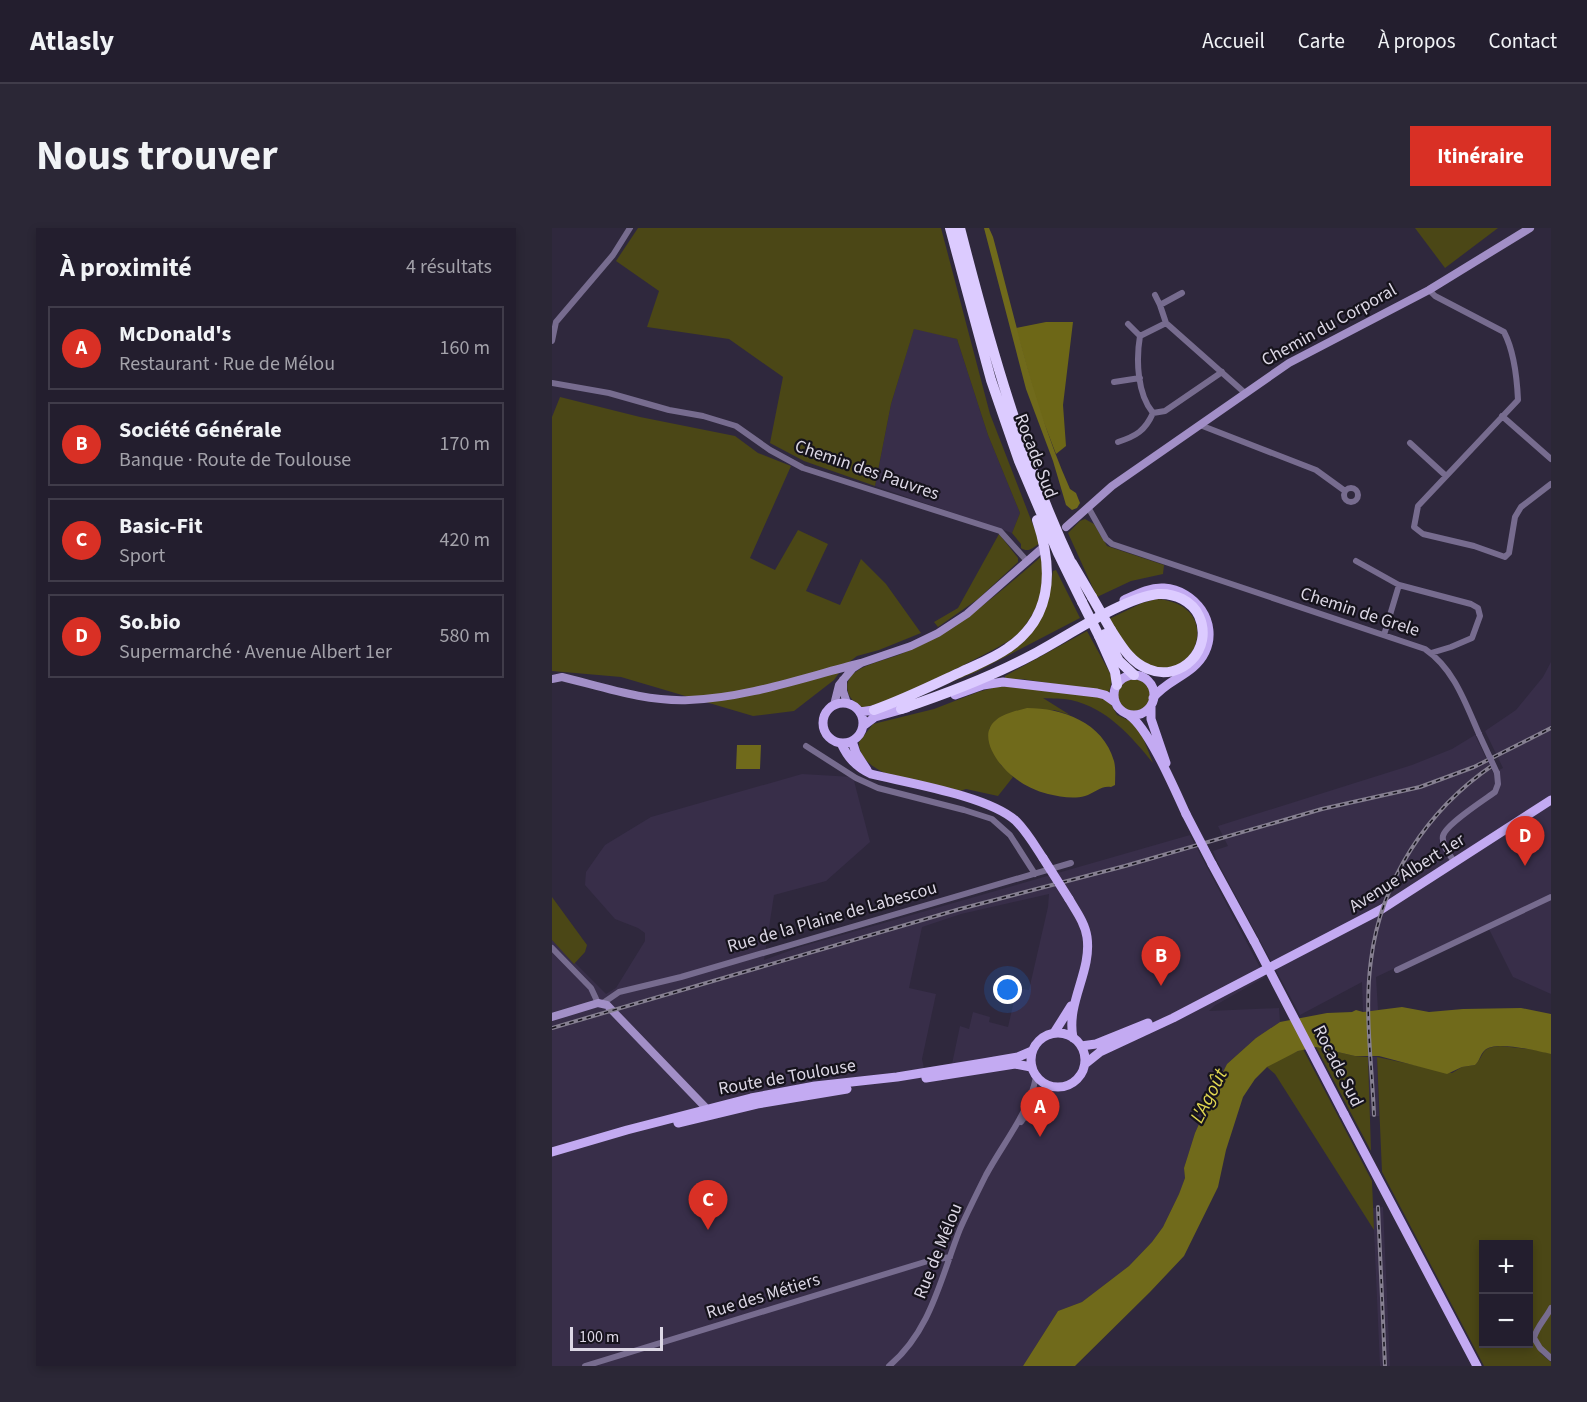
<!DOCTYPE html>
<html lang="fr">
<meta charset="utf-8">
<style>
:root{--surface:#231e2e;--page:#2b2736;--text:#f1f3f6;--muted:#a3a2aa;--line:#403c4a;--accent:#d93025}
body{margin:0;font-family:"Source Sans 3",sans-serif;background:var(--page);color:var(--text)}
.controls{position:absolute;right:18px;bottom:18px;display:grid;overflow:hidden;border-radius:0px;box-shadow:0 3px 9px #0003}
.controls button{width:54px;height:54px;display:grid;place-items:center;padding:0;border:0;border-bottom:2px solid var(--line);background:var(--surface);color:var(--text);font:30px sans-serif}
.scale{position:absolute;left:18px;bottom:15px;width:93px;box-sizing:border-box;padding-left:6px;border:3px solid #dcd7e5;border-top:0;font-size:16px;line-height:21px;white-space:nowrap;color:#dcd7e5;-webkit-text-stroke:4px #16131c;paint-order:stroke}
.you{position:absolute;left:456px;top:762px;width:21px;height:21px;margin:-15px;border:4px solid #fff;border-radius:50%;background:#1a73e8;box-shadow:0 0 0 9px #1a73e833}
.badge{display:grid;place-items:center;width:39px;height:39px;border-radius:50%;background:var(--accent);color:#fff;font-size:20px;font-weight:700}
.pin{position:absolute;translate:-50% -50px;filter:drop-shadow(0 2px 3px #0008)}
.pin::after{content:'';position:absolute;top:32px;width:21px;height:18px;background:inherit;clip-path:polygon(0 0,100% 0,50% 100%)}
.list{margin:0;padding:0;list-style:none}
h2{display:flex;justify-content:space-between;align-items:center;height:78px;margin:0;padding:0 24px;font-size:26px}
h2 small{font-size:20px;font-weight:400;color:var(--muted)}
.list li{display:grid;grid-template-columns:39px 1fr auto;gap:18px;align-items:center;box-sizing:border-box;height:84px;margin:0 12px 12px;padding:0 12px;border:2px solid var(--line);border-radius:0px}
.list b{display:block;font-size:22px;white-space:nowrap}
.list p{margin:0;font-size:20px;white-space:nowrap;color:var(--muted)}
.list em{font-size:20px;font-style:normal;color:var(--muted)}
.map{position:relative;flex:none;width:999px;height:1138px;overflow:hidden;border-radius:0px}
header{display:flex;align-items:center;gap:36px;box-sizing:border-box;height:84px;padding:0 30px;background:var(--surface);border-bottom:2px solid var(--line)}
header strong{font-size:28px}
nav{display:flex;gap:33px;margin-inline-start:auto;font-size:21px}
.intro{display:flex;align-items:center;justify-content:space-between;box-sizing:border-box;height:144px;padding:0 36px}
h1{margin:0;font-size:42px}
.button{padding:15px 27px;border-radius:0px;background:var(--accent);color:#fff;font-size:21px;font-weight:700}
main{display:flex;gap:36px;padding:0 36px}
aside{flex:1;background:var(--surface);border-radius:0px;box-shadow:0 3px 9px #0003}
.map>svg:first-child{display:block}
.built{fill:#382e49;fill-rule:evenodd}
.green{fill:#4b4716;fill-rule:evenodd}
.forest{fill:#6d6717}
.water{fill:#706a1b}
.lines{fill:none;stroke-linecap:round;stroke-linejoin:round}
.street{stroke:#776c8f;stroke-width:6}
.secondary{stroke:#a28fc7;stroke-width:8}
.primary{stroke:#c3aaf2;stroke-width:9}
.highway{stroke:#dccbff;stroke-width:10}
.rail-casing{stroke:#868091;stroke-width:4}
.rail{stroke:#16131c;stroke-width:1.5;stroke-dasharray:4.5;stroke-linecap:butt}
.street-bridge{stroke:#776c8f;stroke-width:6}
.primary-bridge{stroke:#c3aaf2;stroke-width:9}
.highway-bridge{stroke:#dccbff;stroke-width:10}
.labels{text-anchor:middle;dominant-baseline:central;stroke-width:4.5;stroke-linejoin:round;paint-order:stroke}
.street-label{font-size:18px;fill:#dcd7e5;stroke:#16131c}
.water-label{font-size:20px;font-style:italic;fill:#e0d651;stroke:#16131c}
</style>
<header>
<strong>Atlasly</strong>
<nav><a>Accueil</a><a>Carte</a><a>À propos</a><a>Contact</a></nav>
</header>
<div class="intro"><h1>Nous trouver</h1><a class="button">Itinéraire</a></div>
<main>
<aside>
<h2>À proximité<small>4 résultats</small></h2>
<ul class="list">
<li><span class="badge">A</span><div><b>McDonald's</b><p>Restaurant · Rue de Mélou</p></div><em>160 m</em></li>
<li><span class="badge">B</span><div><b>Société Générale</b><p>Banque · Route de Toulouse</p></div><em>170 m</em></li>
<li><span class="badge">C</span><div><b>Basic-Fit</b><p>Sport</p></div><em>420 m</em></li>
<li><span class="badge">D</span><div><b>So.bio</b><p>Supermarché · Avenue Albert 1er</p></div><em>580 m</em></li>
</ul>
</aside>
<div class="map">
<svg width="999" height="1138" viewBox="0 0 999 1138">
<rect width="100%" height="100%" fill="#2f283d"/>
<!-- built -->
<path class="built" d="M 362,100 L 405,111 L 436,207 L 468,285 L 460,305 L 323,258 L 339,176 Z
M 999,434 L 999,766 L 961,749 L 935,697 L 824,749 L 826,782 L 811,784 L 810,754 L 748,787 L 665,633 L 661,623 L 676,618 L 666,598 L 860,537 L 900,521 L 923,507 L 941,545 L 951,540 L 933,503 L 964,482 L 991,449 Z
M 250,546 L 301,549 L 318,614 L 274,653 L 222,667 L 212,732 L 248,719 L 638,607 L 713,749 L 662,778 L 657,783 L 727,780 L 728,794 L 704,810 L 675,836 L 663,860 L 643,905 L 632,940 L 633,950 L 627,966 L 611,999 L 600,1014 L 577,1038 L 530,1074 L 506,1083 L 471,1138 L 0,1138 L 0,712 L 54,766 L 64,760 L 93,713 L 93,705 L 86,700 L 63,691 L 33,657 L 34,644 L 53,617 L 99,589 ZM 497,666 L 496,679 L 477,762 L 465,760 L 456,799 L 437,794 L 438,789 L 421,784 L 417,801 L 408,798 L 400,836 L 372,840 L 370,831 L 384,766 L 357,760 L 370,699 L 409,686 Z
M 816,829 L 825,829 L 827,888 L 818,888 Z
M 831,979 L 838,1138 L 828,1138 L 821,980 Z"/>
<!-- green -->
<path class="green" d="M 86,0 L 389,0 L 438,186 L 488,315 C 481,320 476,325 469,320 L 469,316 L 460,305 L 468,285 L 436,207 L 405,111 L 362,101 L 339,176 L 323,258 L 252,233 L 218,215 L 231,149 L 177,111 L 95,99 L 107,63 L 64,33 Z
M 863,0 L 946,0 L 893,40 Z
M 8,169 L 88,189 L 183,208 L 206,225 L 239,238 L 198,330 L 223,342 L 246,302 L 276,316 L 254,363 L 288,377 L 309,331 L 334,356 L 369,405 L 327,422 L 305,428 L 292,438 L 282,452 L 242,483 L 201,488 L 69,449 L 0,443 L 0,189 Z
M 533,291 L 542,296 L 555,318 L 612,337 L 611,346 L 579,353 L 545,369 L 516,305 L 528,293 Z
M 447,306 L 466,330 L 466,334 L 426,371 L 386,399 L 382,394 L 406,380 Z
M 491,327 C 492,333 494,340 494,345 C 492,362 484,383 474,396 C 470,402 464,408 458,412 C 442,423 323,483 310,479 C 305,477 299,471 297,467 C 289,447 310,439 325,434 C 391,416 440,371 491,327 Z
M 504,342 L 528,390 L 424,444 L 377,463 L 467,415 L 498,361 L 501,343 Z
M 605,371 C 677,377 640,464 592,435 C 576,425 567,406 557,391 L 590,375 Z
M 535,403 L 559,447 L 560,452 L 557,464 L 470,451 L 453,451 L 453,448 Z
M566 467a16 16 0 1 1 32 0a16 16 0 1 1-32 0Z
M 448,458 L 546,467 L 559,476 L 565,487 L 580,494 L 589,505 L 601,535 C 579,508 555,480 519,472 C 510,470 500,471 491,470 L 518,487 L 502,482 L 444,492 L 437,501 L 449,537 L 461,549 L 446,568 L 414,561 L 405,564 C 378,557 306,550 307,514 L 321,496 L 382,481 L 426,464 Z
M 0,669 L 35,717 L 33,724 L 22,736 L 0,712 Z
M 948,818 L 986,822 L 999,826 L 999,1126 L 988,1125 L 999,1134 L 999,1138 L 932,1138 L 830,944 L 825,829 L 900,845 L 910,839 L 923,837 C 934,826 927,820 948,818 ZM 932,1016 L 976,1016 L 976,1116 L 932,1116 Z
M 764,819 L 803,828 L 816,829 L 819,923 Z
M 751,821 L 820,953 L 822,1002 L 723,846 L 715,839 L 732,829 Z"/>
<!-- forest -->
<path class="forest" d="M 494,94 L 521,94 L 511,177 L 514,218 L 504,226 L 486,179 L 464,100 Z"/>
<!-- water -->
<path class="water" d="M 432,0 L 437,0 L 441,9 C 464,94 482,180 518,261 L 524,265 L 528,275 L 525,280 L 520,282 L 514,277 L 501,233 L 474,161 Z
M 475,480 C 510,480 551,494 562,533 C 564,541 563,549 563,557 L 559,559 C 550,557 542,565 533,568 C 522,571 508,569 496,566 C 484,563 473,558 463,550 C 447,539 424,508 444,492 C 453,485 464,483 475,480 Z
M 185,517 L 209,517 L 208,541 L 184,541 Z
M 850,779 L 877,784 L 911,781 L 969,780 L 999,786 L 999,826 C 986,823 943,812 933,822 C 928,826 928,833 923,837 L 910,839 L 895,846 L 827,828 L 803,828 L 764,819 L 746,823 L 715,839 L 703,851 L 691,869 L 674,922 L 666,959 L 632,1028 L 598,1064 L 523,1138 L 471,1138 L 506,1083 L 530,1074 L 577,1038 L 600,1014 L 611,999 L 627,966 L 633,950 L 632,940 L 643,905 L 663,860 L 675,836 L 704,810 L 728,794 L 775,785 L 800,784 L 804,782 L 811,784 Z"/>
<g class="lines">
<!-- street -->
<path class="street" d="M 877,62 L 883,68 L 952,104 C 962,123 965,150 966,172 L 866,278 L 862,299 L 871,306 L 922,318 L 953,329 L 957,325 L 963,289 L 969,279 L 999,256
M 630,65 L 608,77 L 614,95 L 693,165
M 603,67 L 608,77
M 576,96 L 588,108
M 0,113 L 4,94 L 61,27 L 78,0
M 562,154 L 588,150
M 0,155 L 57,165 L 117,182 L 151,188 L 184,198 L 218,222 L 251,240 L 448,303 L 475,333
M 601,185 C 585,166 584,131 588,108 L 614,95
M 601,185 L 613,183 L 670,144
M 950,188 L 999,231
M 648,197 L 764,242 L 793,263
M 566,214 C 584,208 593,203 601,185
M 858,215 L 894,248
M792 267a7 7 0 1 1 14 0a7 7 0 1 1-14 0Z
M 536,279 L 554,311 L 560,316 L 873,421 C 902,441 913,474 927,506
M 804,333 L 847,357 L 919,376 L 926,380 L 928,388 L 920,410 L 899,419 L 879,425
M 832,407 L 847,357
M 254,518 L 304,550 L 326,560 L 412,582 L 440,591 L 458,607 L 483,646
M 903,635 C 899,628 889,617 891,608 C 893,597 932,572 943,564 L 946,556 L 945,545
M 0,720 L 39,760 L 46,775
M 845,742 L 999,669
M 51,775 L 67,764 L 129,749 L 519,635
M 469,894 L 488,868 L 499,859
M 999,1080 C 994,1090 984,1100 982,1110 L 988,1120 L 999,1130
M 33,1138 L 376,1033 L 398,1029
M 337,1138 C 379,1103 389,1049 408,1001 C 416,983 425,965 434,947 C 451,915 477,885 484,849"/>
<!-- secondary -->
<path class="secondary" d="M 514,299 L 560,258 L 737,135 L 877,62 L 978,0
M 0,451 L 10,449 C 51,459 94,474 137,472 C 195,470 253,449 309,435
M 291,452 L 291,463 L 295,475
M 282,477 L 287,457 L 301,440 L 309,435 L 359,418 L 386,405 L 415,386 L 488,322
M 0,789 L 46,775 L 55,777 L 155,881"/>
<!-- primary -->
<path class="primary" d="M 572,372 C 585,366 598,359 612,360 C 643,362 667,395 653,424 C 642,447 615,451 601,470
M562 467a20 20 0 1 1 40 0a20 20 0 1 1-40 0Z
M 403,467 L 431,457 L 451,454 L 545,465 L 553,467 L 563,474
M271 495a20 20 0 1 1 40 0a20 20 0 1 1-40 0Z
M 599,478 L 599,491 L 614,535
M 308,484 L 328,481
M 577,487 C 597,501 623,562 634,586
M 311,498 L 323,489 L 355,480
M 300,513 L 304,525 L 315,542
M 289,515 C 296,530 304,539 319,546 C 356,555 437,568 464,593 C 475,604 483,618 491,630
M 660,636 L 702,713
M 517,671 C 524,683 533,695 535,709 C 540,744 514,774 521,810
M479 832a27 27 0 1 1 54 0a27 27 0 1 1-54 0Z
M 502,805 L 519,778
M 529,818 L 544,816 L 596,795
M 533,836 L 548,824 L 621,790 L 830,681 L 999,572
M 374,850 L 463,836 L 479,839
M 792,886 L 925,1138
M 126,895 L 205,876 L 295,861
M 0,924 L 75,902 L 199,870 L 263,858 L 345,849 L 431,835 L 466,829 L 480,823"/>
<!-- highway -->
<path class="highway" d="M 398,0 L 439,152 L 467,233 L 506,325 L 530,374
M 408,0 C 438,117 470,231 522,341
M 520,335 L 540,369
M 553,406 L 567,433 L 582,447
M 547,408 L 563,444 L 565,457
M 349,481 C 394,466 437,450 480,427 C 513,410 570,370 606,366 C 623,365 640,373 647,388 C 662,421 629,455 596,441 C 578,434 569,417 559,402
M 322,482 C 353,471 381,457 411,443 C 426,436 442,430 456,420 C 502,389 501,340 485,292"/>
<defs>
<path id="rail" d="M 0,800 L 408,681 L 573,638 L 770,581 L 868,559 L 922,539 L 999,500
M 822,887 C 820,836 812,783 819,732 C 829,652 875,582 941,537
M 826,979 L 833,1138"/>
</defs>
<!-- rail casing -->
<use href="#rail" class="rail-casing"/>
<!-- rail -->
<use href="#rail" class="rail"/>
<!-- street-bridge -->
<path class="street-bridge" d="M 927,506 L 945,545"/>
<!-- primary-bridge -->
<path class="primary-bridge" d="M 634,586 L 660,636
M 491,630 L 517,671
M 702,713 L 792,886"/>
<!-- highway-bridge -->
<path class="highway-bridge" d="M 540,369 L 559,402
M 530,374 L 547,408"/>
</g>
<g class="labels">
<!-- street labels -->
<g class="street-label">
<text transform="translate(777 97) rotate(-29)">Chemin du Corporal</text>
<text transform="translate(484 228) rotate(69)">Rocade Sud</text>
<text transform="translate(315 242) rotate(19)">Chemin des Pauvres</text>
<text transform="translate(808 384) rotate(18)">Chemin de Grele</text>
<text transform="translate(855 645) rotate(-32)">Avenue Albert 1er</text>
<text transform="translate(280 689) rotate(-16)">Rue de la Plaine de Labescou</text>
<text transform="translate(786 838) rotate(63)">Rocade Sud</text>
<text transform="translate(235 849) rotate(-10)">Route de Toulouse</text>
<text transform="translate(386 1023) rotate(-68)">Rue de Mélou</text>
<text transform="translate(211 1068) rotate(-17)">Rue des Métiers</text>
</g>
<!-- water labels -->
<g class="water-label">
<text transform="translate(657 868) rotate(-63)">L'Agoût</text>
</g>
</g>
</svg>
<div class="controls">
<button>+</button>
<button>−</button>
</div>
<div class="scale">100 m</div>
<div class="you"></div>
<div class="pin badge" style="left:488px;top:909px">A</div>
<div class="pin badge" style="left:609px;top:758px">B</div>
<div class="pin badge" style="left:156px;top:1002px">C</div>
<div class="pin badge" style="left:973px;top:638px">D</div>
</div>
</main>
